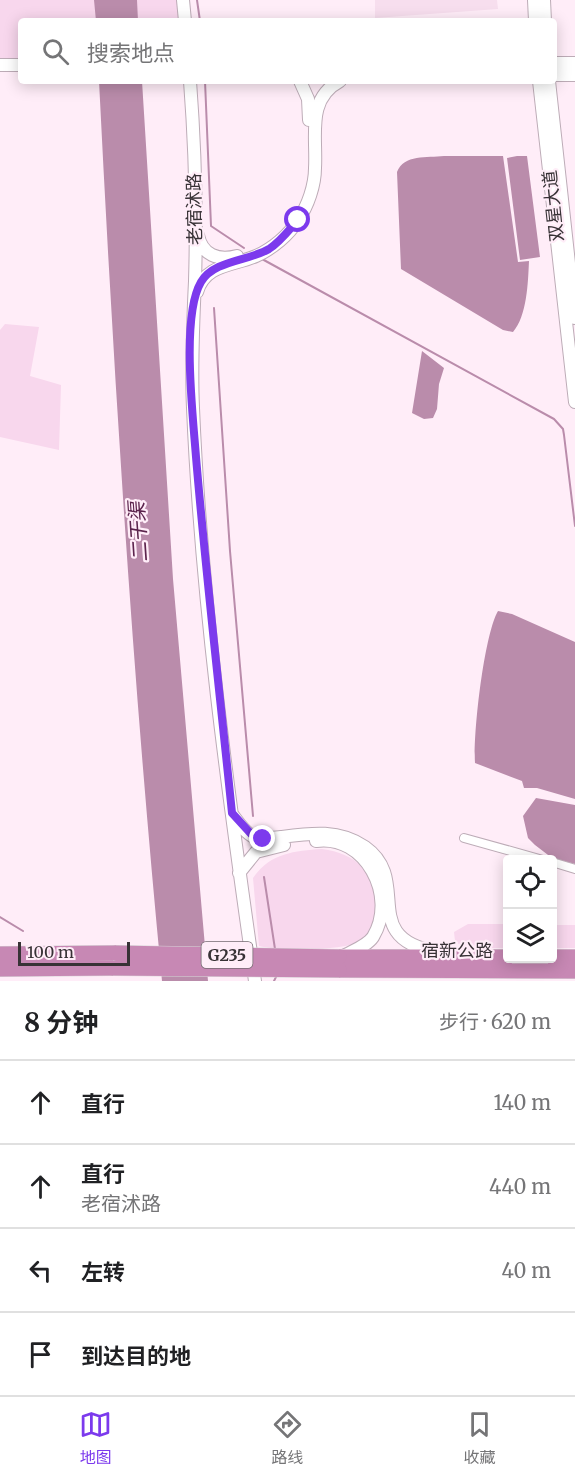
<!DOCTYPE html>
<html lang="zh">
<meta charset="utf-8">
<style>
:root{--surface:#fff;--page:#f2f2f2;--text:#202124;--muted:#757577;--line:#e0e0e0;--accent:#7c3aed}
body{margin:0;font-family:Merriweather,"Noto Sans SC",serif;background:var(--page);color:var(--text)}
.controls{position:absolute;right:18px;bottom:18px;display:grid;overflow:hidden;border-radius:6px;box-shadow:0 3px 15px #0003}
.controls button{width:54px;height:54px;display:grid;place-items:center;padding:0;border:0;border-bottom:2px solid var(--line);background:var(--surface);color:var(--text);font:30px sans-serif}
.scale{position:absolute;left:18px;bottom:15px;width:112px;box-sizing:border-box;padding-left:6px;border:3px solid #383236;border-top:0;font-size:16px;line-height:21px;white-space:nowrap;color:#383236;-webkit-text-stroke:4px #ffedf8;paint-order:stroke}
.stop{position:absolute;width:18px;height:18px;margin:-14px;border:4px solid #7c3aed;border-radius:50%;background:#fff}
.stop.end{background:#7c3aed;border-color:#fff;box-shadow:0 2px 6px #0008}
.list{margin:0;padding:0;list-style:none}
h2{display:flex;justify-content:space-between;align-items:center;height:78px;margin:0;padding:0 24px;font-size:26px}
h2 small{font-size:20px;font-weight:400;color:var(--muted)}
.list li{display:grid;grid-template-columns:39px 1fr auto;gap:18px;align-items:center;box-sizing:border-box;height:84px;padding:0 24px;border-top:2px solid var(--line)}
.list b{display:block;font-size:22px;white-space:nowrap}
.list p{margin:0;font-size:20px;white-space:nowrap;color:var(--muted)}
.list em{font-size:20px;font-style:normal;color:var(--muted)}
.icon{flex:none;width:33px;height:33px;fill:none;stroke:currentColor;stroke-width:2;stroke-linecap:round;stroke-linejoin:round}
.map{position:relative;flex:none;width:575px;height:981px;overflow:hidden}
.search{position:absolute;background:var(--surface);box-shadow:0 3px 15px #0003;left:18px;right:18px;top:18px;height:66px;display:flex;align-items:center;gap:15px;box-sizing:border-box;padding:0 21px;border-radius:6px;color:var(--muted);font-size:22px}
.sheet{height:414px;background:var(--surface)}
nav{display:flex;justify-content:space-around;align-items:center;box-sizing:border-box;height:84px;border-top:2px solid var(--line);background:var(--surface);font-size:16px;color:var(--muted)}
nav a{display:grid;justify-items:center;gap:3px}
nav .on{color:var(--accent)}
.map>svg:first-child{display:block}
.built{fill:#f7deee}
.green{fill:#f8d7ed}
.water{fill:#ba8cab}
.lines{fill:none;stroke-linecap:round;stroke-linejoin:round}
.stream{stroke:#ba8cab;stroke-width:2}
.street-casing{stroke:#bdacb7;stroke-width:10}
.secondary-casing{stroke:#bdacb7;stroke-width:14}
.highway-casing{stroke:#d7d6d7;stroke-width:16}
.street{stroke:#fff;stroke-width:8}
.secondary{stroke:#fff;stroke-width:12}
.highway{stroke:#c788b4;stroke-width:15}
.highway-bridge-casing{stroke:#d7d6d7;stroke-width:16;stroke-linecap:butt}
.highway-bridge{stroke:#c788b4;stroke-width:15}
.route{stroke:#7c3aed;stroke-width:8}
.labels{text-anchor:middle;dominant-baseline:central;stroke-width:4.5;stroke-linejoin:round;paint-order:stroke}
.shield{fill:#ffedf8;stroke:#746a70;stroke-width:1.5}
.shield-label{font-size:16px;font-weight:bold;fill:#383236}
.street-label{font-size:18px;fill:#383236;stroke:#ffedf8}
.water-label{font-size:20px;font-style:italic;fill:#5c244d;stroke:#ffedf8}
</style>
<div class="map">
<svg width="575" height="981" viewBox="0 0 575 981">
<rect width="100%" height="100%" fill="#ffedf8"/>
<!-- built -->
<path class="built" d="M 375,0 L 497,0 L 498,9 L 375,18 Z"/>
<!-- green -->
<path class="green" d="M 0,0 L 177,0 L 179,21 L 21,21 L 21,58 L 0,58 Z
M 5,324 L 39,327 L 30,376 L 61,385 L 59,450 L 0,437 L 0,330 Z
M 322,849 C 358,854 378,874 375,911 C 375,919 374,931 368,937 C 355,952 279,951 259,946 L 253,878 C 270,853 294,851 322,849 Z
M 468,924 L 507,924 L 507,948 L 464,948 L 455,941 L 454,932 Z
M 553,925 L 575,925 L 575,948 L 553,948 Z"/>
<!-- water -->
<path class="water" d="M 94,0 L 137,0 L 138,21 L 96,21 Z
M 99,81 L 142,81 L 173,579 L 208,981 L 162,981 C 133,682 114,381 99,81 Z
M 444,156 L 503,156 L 518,262 L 529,261 C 528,283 527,316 513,332 L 503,330 L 401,269 L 397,172 C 404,154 427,158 444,156 Z
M 517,156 L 527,156 L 540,257 L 520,260 L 507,158 Z
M 422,351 L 444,368 L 439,384 L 437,409 L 433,418 L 424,419 L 412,413 Z
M 498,611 L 512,614 L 575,642 L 575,799 L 537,788 L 524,788 L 522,781 L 475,763 C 473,734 484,635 498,611 Z
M 536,798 L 575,805 L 575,864 L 552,858 L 535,845 L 528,838 L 523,816 Z"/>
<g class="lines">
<!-- stream -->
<path class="stream" d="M 197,0 L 200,21
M 205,81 L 211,226 L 244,248
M 262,259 L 554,419 L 563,429 L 564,435 L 575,526
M 214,308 L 230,551 L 253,816
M 264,877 L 275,949
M 0,917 L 23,931
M 274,981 L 277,975"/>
<defs>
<path id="street" d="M 464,838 L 543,860
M 552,862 L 575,869"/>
<path id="secondary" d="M 183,0 L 185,21
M 534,0 L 535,21
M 544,0 L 545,21
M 554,63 L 575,63
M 0,65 L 21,65
M 554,75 L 575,75
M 190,81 C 195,147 197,215 195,281 C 193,323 191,365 193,408 C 201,597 228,793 255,981
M 300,81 L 308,99 L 309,120
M 539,81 L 575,402
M 549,81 L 575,318
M 198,235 C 202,255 218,261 237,256
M 197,292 C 205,264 233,266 256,256 C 272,249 289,235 298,220 C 308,206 315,185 315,168 C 317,136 306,99 340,81
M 232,814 C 238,822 245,833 254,837 C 263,840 272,838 281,837 C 311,833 339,829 365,847 C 413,881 357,938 437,952
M 316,841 C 365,834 398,896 373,937 C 367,946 352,951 342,957
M 239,873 L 256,852 L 284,845"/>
<path id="highway" d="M 0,954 L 116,953
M 339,957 L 508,957
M 552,957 L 575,957
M 0,969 L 113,968
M 339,970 L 575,971"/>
</defs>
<!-- street casing -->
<use href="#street" class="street-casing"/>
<!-- secondary casing -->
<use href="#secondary" class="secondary-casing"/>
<!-- highway casing -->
<use href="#highway" class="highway-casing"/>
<!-- street -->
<use href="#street" class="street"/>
<!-- secondary -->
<use href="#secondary" class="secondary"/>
<!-- highway -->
<use href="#highway" class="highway"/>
<defs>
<path id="highway-bridge" d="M 116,953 L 339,957
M 113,968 L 339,970"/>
</defs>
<!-- highway-bridge casing -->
<use href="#highway-bridge" class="highway-bridge-casing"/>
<!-- highway-bridge -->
<use href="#highway-bridge" class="highway-bridge"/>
</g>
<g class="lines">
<!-- route -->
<path class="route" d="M 263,839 L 253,836 L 232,813 C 220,695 206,576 196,457 C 193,416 181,316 201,282 C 214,260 249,261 269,249 C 280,242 289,230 298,220"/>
</g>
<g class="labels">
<!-- shield labels -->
<rect class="shield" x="201.5" y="942" width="51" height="26" rx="4.5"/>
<g class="shield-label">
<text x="227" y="955">G235</text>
</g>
<!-- street labels -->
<g class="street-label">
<text transform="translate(553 206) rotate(-96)">双星大道</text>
<text transform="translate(194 209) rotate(-91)">老宿沭路</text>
<text x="457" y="950">宿新公路</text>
</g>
<!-- water labels -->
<g class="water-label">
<text transform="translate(138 532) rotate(-94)">二干渠</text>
</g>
</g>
</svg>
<div class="controls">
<button><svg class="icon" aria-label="locate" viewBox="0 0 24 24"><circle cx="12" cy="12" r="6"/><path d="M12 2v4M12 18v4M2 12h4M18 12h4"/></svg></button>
<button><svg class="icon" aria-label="layers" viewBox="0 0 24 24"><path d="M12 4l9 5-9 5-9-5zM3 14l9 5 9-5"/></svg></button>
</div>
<div class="scale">100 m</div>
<div class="stop" style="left:298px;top:220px"></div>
<div class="stop end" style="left:263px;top:839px"></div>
<div class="search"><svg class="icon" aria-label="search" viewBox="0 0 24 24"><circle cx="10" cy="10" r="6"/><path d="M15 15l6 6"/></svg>搜索地点</div>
</div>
<section class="sheet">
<h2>8 分钟<small>步行 · 620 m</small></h2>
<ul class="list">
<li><svg class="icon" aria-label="ahead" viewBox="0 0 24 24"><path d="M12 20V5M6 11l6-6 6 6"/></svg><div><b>直行</b></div><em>140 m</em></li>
<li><svg class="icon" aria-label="ahead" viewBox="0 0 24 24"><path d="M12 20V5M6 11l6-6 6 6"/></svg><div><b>直行</b><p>老宿沭路</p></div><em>440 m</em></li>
<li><svg class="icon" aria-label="left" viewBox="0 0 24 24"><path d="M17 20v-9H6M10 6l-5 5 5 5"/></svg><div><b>左转</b></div><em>40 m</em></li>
<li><svg class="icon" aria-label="arrive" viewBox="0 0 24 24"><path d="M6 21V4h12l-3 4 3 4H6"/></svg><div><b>到达目的地</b></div></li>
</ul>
</section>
<nav>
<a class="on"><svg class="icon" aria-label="map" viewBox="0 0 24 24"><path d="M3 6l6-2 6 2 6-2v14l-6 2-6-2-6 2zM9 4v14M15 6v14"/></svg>地图</a>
<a><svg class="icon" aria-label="directions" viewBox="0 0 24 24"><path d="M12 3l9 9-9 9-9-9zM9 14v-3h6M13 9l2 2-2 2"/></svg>路线</a>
<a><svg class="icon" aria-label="saved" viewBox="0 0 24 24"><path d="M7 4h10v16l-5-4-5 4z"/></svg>收藏</a>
</nav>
